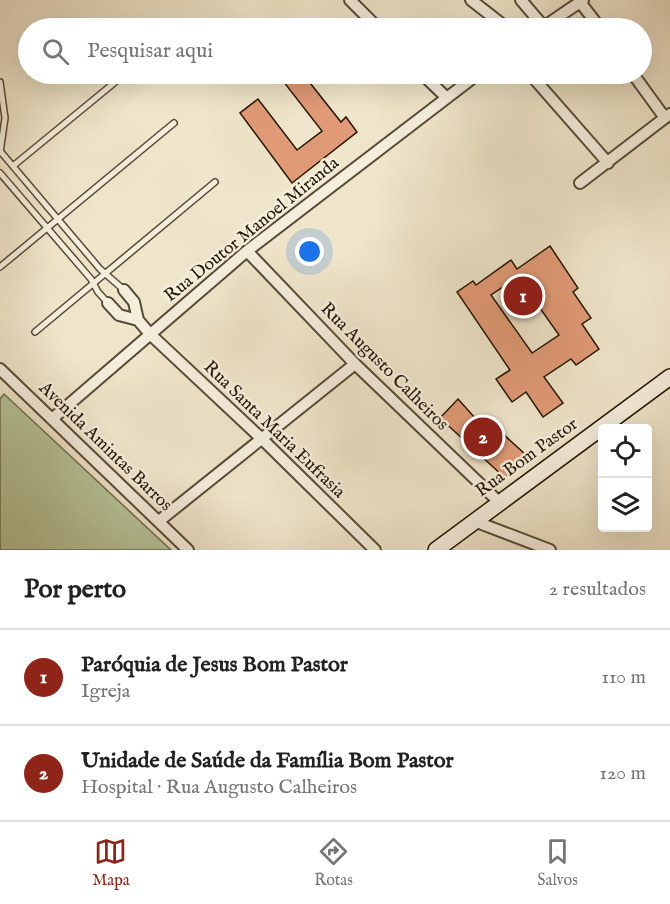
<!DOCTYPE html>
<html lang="pt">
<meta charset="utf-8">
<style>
:root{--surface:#fff;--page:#f2f2f2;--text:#222;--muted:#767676;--line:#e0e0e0;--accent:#8f2418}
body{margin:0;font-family:"IM FELL English",serif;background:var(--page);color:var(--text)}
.controls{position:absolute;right:18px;bottom:18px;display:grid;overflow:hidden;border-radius:6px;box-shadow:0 6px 24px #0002}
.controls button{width:54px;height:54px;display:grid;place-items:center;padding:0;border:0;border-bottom:2px solid var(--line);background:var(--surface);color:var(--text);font:30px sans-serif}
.you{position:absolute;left:310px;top:252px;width:21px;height:21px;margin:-15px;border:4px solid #fff;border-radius:50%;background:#1a73e8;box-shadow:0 0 0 9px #1a73e833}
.badge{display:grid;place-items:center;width:39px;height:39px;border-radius:50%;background:var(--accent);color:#fff;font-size:20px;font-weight:700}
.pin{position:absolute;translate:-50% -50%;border:3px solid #fff;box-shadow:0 2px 6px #0006}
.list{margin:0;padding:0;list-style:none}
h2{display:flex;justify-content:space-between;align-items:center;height:78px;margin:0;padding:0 24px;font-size:26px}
h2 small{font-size:20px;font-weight:400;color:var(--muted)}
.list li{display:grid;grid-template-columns:39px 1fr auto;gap:18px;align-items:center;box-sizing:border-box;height:96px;padding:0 24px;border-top:2px solid var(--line)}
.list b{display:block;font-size:22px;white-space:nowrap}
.list p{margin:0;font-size:20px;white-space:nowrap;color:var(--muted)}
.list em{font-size:20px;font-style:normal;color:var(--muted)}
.icon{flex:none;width:33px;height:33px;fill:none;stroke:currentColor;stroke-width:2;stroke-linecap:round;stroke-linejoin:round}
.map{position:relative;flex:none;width:670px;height:550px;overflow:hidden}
.search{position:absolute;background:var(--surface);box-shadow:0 6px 24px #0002;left:18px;right:18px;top:18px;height:66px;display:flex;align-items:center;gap:15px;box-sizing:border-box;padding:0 21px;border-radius:33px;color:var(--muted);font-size:22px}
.sheet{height:270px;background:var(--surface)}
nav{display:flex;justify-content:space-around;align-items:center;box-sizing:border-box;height:84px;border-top:2px solid var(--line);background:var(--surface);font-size:16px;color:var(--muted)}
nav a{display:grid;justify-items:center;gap:3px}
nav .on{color:var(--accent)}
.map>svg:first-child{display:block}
.green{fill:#b6c59a;stroke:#6d6e4f;stroke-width:1.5}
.building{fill:#e19a76;stroke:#241604;stroke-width:1.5;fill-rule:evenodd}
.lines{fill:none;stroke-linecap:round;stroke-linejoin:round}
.lane-casing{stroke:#574a36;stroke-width:8}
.street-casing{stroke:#574a36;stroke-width:14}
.secondary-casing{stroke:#241604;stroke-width:18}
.lane{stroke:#f5eedd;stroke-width:5}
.street{stroke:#f5eedd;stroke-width:10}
.secondary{stroke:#f5eedd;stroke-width:15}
.labels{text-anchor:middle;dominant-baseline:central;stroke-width:5;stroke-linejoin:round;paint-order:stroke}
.street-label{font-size:18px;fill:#241604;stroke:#f5eedd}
</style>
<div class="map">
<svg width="670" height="550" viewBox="0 0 670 550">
<rect width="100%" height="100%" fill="#efe5ca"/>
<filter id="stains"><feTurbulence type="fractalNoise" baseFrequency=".00333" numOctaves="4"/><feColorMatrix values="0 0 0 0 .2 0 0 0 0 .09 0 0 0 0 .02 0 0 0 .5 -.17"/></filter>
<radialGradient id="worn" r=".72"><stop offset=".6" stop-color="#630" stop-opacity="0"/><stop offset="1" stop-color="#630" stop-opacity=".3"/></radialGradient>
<!-- green -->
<path class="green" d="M 4,394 L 171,550 L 0,550 L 0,399 Z"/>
<!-- building -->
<path class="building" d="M 292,74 L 303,74 L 341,122 L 346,117 L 357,132 L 292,183 L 240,113 L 258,99 L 297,150 L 322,131 L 283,81 Z
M 550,246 L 578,288 L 573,292 L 591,318 L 582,324 L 599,349 L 576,365 L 571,359 L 544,377 L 563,403 L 543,417 L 526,392 L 512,402 L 496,379 L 510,370 L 457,292 L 473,281 L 476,285 L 511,260 L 517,269 ZM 518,277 L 559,335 L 532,353 L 491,295 Z
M 458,399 L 485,429 L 491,423 L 526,455 L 505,478 L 440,418 Z"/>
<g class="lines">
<defs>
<path id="lane" d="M 0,82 L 5,118 L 0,153
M 1,152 L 100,269 L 124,290
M 13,166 L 125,74
M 0,173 L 91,279 L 98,292 L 108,303
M 0,267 L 174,123
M 35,332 L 215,182"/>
<path id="street" d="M 350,0 L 378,28
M 471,0 L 507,28
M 521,0 L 544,27
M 580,2 L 600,28
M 542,28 L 583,0
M 422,74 L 446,97
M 530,74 L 608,163
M 633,74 L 665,118
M 580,183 L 670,114
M 247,251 L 355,364 L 500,503
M 124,290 L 134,302 L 138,320
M 108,303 L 119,315 L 138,320 L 150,334 L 262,439 L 375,550
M 0,369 L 188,550
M 52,419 L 247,251 L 478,74
M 159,521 L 355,364
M 474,521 L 550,550"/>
<path id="secondary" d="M 436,550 L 670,377"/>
</defs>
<!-- lane casing -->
<use href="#lane" class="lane-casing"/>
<!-- street casing -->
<use href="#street" class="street-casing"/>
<!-- secondary casing -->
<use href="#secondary" class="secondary-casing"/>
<!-- lane -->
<use href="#lane" class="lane"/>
<!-- street -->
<use href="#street" class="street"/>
<!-- secondary -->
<use href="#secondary" class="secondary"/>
</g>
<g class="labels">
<!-- street labels -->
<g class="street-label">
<text transform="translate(252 230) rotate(-39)">Rua Doutor Manoel Miranda</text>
<text transform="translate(384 367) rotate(45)">Rua Augusto Calheiros</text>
<text transform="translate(274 430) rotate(44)">Rua Santa Maria Eufrasia</text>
<text transform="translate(105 447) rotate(44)">Avenida Amintas Barros</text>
<text transform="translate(527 458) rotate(-36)">Rua Bom Pastor</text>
</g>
</g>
<rect width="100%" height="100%" filter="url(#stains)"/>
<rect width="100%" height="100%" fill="url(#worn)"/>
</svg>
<div class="controls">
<button><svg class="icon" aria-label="locate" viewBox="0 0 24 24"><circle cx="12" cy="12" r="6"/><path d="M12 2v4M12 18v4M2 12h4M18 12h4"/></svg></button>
<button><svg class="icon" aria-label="layers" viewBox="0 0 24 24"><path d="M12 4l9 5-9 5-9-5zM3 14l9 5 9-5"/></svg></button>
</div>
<div class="you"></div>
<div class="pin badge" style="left:523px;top:296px">1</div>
<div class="pin badge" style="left:483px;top:437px">2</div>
<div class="search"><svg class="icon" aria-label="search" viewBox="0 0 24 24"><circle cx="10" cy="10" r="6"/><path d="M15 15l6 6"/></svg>Pesquisar aqui</div>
</div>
<section class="sheet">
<h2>Por perto<small>2 resultados</small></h2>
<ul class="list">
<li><span class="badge">1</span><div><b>Paróquia de Jesus Bom Pastor</b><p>Igreja</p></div><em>110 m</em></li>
<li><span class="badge">2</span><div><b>Unidade de Saúde da Família Bom Pastor</b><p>Hospital · Rua Augusto Calheiros</p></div><em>120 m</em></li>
</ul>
</section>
<nav>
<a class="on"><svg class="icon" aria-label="map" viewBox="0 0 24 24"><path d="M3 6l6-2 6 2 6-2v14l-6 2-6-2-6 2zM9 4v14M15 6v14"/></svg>Mapa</a>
<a><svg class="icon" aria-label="directions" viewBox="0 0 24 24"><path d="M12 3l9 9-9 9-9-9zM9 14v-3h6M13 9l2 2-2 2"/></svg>Rotas</a>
<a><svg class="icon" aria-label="saved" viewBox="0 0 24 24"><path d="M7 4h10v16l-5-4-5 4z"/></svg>Salvos</a>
</nav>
